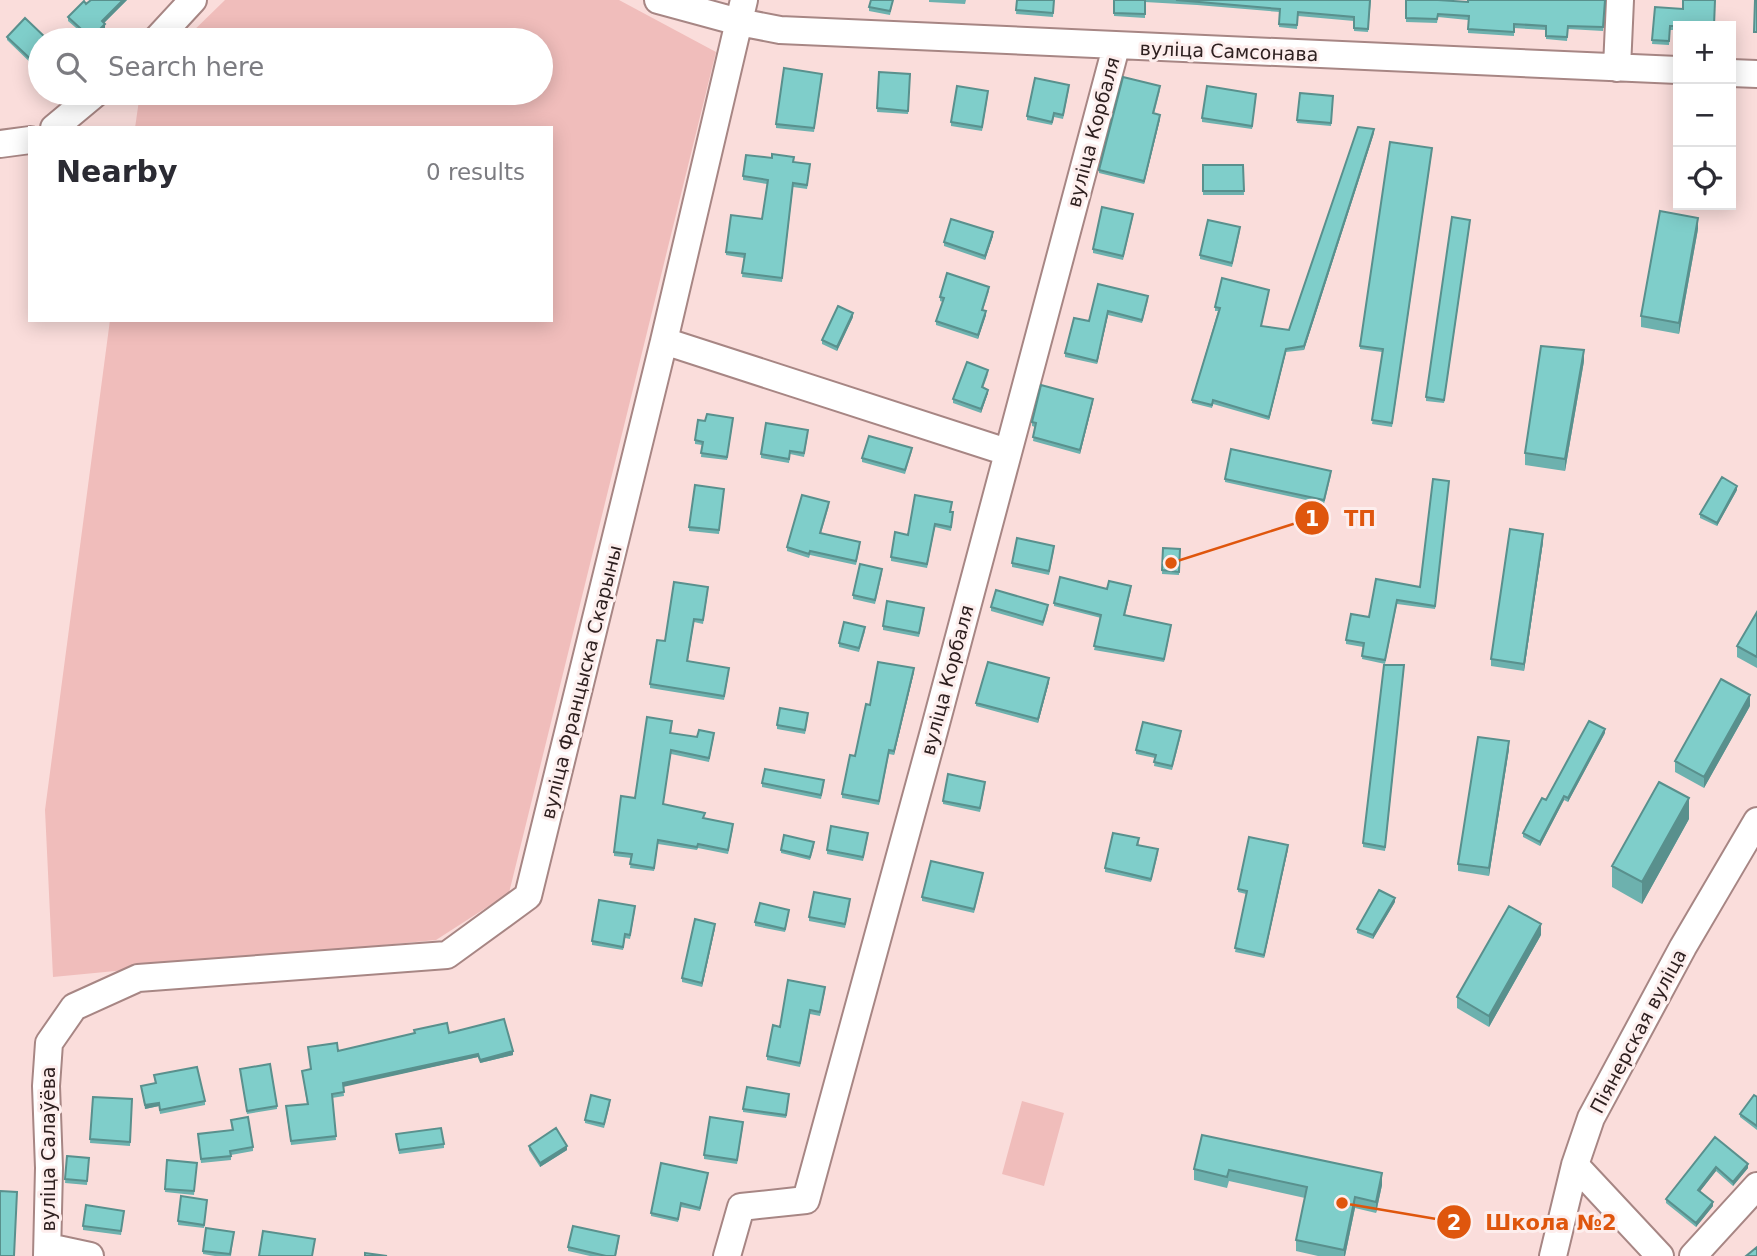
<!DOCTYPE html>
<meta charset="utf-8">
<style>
:root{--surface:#fff;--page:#f7f7f7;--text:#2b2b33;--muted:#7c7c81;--line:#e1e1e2}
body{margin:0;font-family:"DejaVu Sans",sans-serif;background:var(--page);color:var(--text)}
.controls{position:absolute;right:21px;top:21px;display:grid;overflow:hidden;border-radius:0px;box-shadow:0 4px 18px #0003}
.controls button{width:63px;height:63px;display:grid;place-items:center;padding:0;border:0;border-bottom:2px solid var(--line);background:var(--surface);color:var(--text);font:35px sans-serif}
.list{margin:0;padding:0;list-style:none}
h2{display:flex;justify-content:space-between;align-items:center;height:91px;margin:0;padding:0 28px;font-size:30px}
h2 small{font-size:23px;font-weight:400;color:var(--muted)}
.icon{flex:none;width:38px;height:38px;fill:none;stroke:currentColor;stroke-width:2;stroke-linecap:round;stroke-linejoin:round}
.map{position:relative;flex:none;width:1757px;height:1256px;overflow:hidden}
.search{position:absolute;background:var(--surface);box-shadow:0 4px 18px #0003;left:28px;top:28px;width:525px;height:77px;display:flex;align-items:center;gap:18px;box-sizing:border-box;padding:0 24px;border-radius:38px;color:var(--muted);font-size:26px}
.panel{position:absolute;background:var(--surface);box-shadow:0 4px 18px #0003;left:28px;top:126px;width:525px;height:196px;border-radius:0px}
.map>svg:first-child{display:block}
.green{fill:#f0bdbb}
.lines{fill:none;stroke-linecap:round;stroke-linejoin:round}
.minor-casing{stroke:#a78684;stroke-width:30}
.minor{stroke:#fff;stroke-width:26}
.wall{fill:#6db1ae}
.shaded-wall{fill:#59908d}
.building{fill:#7fceca;stroke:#59908d;stroke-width:2}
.labels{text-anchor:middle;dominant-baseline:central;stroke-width:6;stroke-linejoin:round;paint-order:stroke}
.street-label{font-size:19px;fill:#2e2020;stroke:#fdeeed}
.leader{fill:none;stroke:#df560d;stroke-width:2.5}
.callout-dot{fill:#df560d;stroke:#fdeeed;stroke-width:2.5}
.mark-label{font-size:21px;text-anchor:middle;font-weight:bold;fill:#fff}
.callout-label{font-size:21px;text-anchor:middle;font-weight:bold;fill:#df560d;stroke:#fdeeed;stroke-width:6;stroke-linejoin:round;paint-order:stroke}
</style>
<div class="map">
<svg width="1757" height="1256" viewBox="0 0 1757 1256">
<rect width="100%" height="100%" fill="#fadddb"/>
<!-- green -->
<path class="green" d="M 225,0 L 619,0 L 716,52 L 509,893 L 436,940 L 53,977 L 45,810 L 110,320 L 551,320 L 551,128 L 135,128 L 140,93 L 541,93 L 541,40 L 184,40 Z
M 1022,1101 L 1064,1113 L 1044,1186 L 1002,1174 Z"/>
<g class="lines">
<defs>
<path id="minor" d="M 658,0 L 739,22 L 780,30 L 1678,70
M 156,40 L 193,0
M 1617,68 L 1620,0
M 1731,73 L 1757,74
M 54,128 L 96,93
M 0,144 L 30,140
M 664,341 L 1007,452
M 1575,1165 L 1660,1256
M 48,1247 L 90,1256
M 47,1256 L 49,1168 L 46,1086 L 49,1043 L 74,1007 L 138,978 L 447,955 L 528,896 L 664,341 L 744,0
M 727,1256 L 741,1207 L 806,1200 L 934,731 L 1116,47
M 1553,1256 L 1575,1165 L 1591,1118 L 1683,947 L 1757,821
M 1693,1256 L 1757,1186"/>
</defs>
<!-- minor casing -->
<use href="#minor" class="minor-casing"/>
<!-- minor -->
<use href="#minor" class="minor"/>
</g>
<!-- wall -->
<path class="wall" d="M 127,0 L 104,23 L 105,28 L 93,40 L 90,40 L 68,21 L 68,17 L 86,4 Z
M 893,0 L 890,15 L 869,11 L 869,7 Z
M 929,0 L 966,0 L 965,4 L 929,2 Z
M 1017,0 L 1054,0 L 1053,17 L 1016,14 Z
M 1114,0 L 1371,0 L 1368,32 L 1354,31 L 1354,21 L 1298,16 L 1297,29 L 1279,27 L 1280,12 L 1197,5 L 1145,2 L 1145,18 L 1114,16 Z
M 1406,0 L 1468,2 L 1605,0 L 1603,31 L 1568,29 L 1567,41 L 1546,39 L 1546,30 L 1514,28 L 1514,36 L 1468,33 L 1468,20 L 1438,17 L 1437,23 L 1406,22 Z
M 1715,0 L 1678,26 L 1678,30 L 1670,30 L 1669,45 L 1652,44 L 1655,7 L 1683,9 Z
M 7,37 L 48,40 L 37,69 L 7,40 Z
M 879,72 L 910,74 L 908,114 L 877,112 Z
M 822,78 L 814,132 L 776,128 L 776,124 Z
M 1069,89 L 1063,119 L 1054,117 L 1052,125 L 1027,120 L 1027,116 Z
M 1160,90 L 1154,114 L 1160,119 L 1144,184 L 1099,173 L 1099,170 Z
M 1300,93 L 1333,96 L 1331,126 L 1297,123 Z
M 988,95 L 982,131 L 951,126 L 951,122 Z
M 1256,97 L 1252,129 L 1202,122 L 1202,118 Z
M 1374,133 L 1304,350 L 1286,352 L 1269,420 L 1213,404 L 1212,408 L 1192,403 L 1192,400 L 1218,311 L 1215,311 L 1215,307 L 1269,293 L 1261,326 L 1289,330 Z
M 1432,151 L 1392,427 L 1372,424 L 1382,352 L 1360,349 L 1360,346 Z
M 793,162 L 810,164 L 807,189 L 793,187 L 782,282 L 742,277 L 744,258 L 726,255 L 726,252 L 762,219 L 767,184 L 743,180 L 743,176 Z
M 1203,165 L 1243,165 L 1244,195 L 1203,195 Z
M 1133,217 L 1123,260 L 1093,253 L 1093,249 Z
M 1470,223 L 1444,403 L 1426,401 L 1426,397 Z
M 1698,229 L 1679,334 L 1641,327 L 1641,316 Z
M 1240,231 L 1232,267 L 1200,259 L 1200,255 Z
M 993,236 L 985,260 L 944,246 L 944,242 Z
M 1098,284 L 1148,300 L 1142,323 L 1108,315 L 1097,364 L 1065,357 L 1065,353 L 1089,321 Z
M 989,291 L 983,310 L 986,315 L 978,339 L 936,325 L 936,321 L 943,302 L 940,301 L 940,297 Z
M 853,317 L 837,351 L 822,344 L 822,340 Z
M 1584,361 L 1565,471 L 1525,465 L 1525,453 Z
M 988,374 L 983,388 L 988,393 L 981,413 L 953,403 L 953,399 Z
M 1093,402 L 1080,454 L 1033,441 L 1035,427 L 1032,426 L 1032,422 Z
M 705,421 L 733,421 L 727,460 L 701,457 L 702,445 L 695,444 L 695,440 Z
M 808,434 L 804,457 L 790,454 L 789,463 L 761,458 L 761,454 Z
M 912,451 L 905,474 L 862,462 L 862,458 Z
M 1331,475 L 1324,504 L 1225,482 L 1225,479 Z
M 1449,484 L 1435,609 L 1397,604 L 1385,664 L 1362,659 L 1363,647 L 1346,644 L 1346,640 L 1369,617 L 1376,579 L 1420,587 Z
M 1737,490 L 1717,526 L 1700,518 L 1700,514 Z
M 724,493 L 719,534 L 689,531 L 689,527 Z
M 952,505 L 950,512 L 953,516 L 951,531 L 935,527 L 927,568 L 891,561 L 891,557 L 908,535 Z
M 829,506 L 821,533 L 860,546 L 856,565 L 810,555 L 809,558 L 787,551 L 787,547 Z
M 1543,542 L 1524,671 L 1491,666 L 1491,659 Z
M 1163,548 L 1180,549 L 1179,575 L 1162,574 Z
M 1054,550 L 1049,575 L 1012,567 L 1012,563 Z
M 882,573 L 875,604 L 853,599 L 853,595 Z
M 1107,589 L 1131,590 L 1125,615 L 1171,628 L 1164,662 L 1094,650 L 1101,618 L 1054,606 L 1054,603 Z
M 708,591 L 703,624 L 694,622 L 688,661 L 729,672 L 724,700 L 650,688 L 650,684 L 665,641 Z
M 991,607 L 1048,609 L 1043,626 L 991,611 Z
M 924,612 L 919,637 L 883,630 L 883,626 Z
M 1757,612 L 1757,668 L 1737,657 L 1737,646 Z
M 865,631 L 859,652 L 839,647 L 839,643 Z
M 1404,669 L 1385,851 L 1363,847 L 1363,843 Z
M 914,672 L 894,755 L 889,754 L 879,805 L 842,798 L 842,794 L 855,756 L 870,705 Z
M 1049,682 L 1038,723 L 976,706 L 976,703 Z
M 1750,706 L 1704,788 L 1675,772 L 1675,761 Z
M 808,717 L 805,734 L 777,729 L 777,725 Z
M 672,725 L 671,733 L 697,737 L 714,736 L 709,762 L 671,754 L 663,804 L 733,828 L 728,854 L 698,848 L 697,850 L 658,844 L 654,871 L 630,868 L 631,858 L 614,856 L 614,852 L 635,798 Z
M 1605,733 L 1568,802 L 1564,800 L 1540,846 L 1523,837 L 1523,833 L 1546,800 Z
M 1181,735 L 1172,770 L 1154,766 L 1155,758 L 1136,754 L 1136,750 Z
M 1509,749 L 1489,876 L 1458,871 L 1458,864 Z
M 762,783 L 824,784 L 821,799 L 762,787 Z
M 985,786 L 980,812 L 943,804 L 943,801 Z
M 1689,819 L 1642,904 L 1612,887 L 1612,866 Z
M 868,836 L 863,861 L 827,854 L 827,850 Z
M 1139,842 L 1138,845 L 1158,853 L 1151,882 L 1105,872 L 1105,868 Z
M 814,846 L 810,860 L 781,853 L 781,850 Z
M 1288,849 L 1264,958 L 1235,952 L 1246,894 L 1238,892 L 1238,889 Z
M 983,877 L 974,913 L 922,901 L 922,897 Z
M 1395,902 L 1373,939 L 1357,933 L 1357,929 Z
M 850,903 L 845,928 L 809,921 L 809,917 Z
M 635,910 L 630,939 L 625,938 L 623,950 L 592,945 L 592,941 Z
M 789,913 L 785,932 L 755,926 L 755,922 Z
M 715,928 L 702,987 L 682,982 L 682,978 Z
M 1541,935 L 1489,1027 L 1457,1008 L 1457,997 Z
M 825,991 L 820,1016 L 810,1014 L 800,1067 L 767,1060 L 767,1056 L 780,1027 Z
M 449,1033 L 513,1055 L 480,1063 L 478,1057 L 343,1086 L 344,1096 L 332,1098 L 336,1140 L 291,1145 L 286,1110 L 307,1104 L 302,1071 L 311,1069 L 308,1047 L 338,1051 Z
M 240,1069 L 277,1106 L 277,1109 L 247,1114 Z
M 154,1075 L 205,1101 L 205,1105 L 160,1114 L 159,1106 L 145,1109 L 141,1086 L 155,1083 Z
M 93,1097 L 132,1099 L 130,1146 L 90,1143 Z
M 789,1097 L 786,1118 L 743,1112 L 743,1109 Z
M 1757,1097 L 1757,1130 L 1740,1117 L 1740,1114 Z
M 610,1104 L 604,1128 L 585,1123 L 585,1120 Z
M 231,1120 L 253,1147 L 253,1151 L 231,1155 L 231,1160 L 201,1163 L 198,1138 L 232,1130 Z
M 743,1126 L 737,1164 L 704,1159 L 704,1155 Z
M 396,1134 L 444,1144 L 444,1148 L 399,1154 Z
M 1202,1135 L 1382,1185 L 1376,1213 L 1355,1208 L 1345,1256 L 1318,1256 L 1296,1251 L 1296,1240 L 1305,1198 L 1229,1181 L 1227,1188 L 1194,1180 L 1194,1169 Z
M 1715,1137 L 1748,1168 L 1733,1186 L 1716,1171 L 1700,1191 L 1713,1206 L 1696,1227 L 1666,1203 L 1666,1199 Z
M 529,1146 L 567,1150 L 540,1167 L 529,1150 Z
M 67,1156 L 89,1158 L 87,1185 L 65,1183 Z
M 167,1160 L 197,1163 L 194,1195 L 165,1192 Z
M 708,1176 L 700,1211 L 681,1207 L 678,1222 L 651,1216 L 651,1213 Z
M 207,1200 L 204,1228 L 178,1225 L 178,1221 Z
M 124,1211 L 121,1235 L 83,1230 L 83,1226 Z
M 234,1232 L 231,1256 L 215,1256 L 203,1254 L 203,1251 Z
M 619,1240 L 616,1256 L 590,1256 L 568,1251 L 568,1247 Z"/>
<!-- shaded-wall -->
<path class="shaded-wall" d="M 123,0 L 127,0 L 102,25 L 102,21 Z
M 105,24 L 105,28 L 93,40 L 91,40 L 91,38 Z
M 1160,115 L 1160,119 L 1144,184 L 1144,181 Z
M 1374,129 L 1374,133 L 1304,350 L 1304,346 Z
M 1698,218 L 1698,229 L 1679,334 L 1679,323 Z
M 993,232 L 993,236 L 985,260 L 985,256 Z
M 986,311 L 986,315 L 978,339 L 978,335 Z
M 1108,311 L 1108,315 L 1097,364 L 1097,361 Z
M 853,313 L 853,317 L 837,351 L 837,347 Z
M 1286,349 L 1286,352 L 1269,420 L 1269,417 Z
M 1584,350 L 1584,361 L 1565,471 L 1565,459 Z
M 988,390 L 988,393 L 981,413 L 981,409 Z
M 1093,399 L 1093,402 L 1080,454 L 1080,450 Z
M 1737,486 L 1737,490 L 1717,526 L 1717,523 Z
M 1543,534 L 1543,542 L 1524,671 L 1524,664 Z
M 914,668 L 914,672 L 894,755 L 894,751 Z
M 1049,678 L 1049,682 L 1038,723 L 1038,719 Z
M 1750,695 L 1750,706 L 1704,788 L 1704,777 Z
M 1605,729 L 1605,733 L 1568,802 L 1568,798 Z
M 1509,741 L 1509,749 L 1489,876 L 1489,868 Z
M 1564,796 L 1564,800 L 1540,846 L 1540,842 Z
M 1689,798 L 1689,819 L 1642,904 L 1642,882 Z
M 1288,845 L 1288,849 L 1264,958 L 1264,955 Z
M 1395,898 L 1395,902 L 1373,939 L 1373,935 Z
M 715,924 L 715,928 L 702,987 L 702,983 Z
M 1541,924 L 1541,935 L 1489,1027 L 1489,1016 Z
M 513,1051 L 513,1055 L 480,1063 L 480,1060 Z
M 478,1054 L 478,1057 L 343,1087 L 343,1083 Z
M 159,1103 L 159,1106 L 145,1109 L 145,1105 Z
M 567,1146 L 567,1150 L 540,1167 L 540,1163 Z
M 1748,1164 L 1748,1168 L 1733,1186 L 1733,1182 Z
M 1716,1167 L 1716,1171 L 1698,1194 L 1698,1190 Z
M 1382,1173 L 1382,1185 L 1376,1213 L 1376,1202 Z
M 1355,1197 L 1355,1208 L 1345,1256 L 1344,1256 L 1344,1250 Z
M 1713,1202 L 1713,1206 L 1696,1227 L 1696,1223 Z"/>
<!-- building -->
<path class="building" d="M 91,0 L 123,0 L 102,21 L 105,24 L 91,38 L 68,17 L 84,1 L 86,4 Z
M 871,0 L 893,0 L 890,11 L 869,7 Z
M 1017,0 L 1054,0 L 1053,13 L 1016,10 Z
M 1114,0 L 1145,0 L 1145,14 L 1114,13 Z
M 1176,0 L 1370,0 L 1368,29 L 1354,28 L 1354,17 L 1298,12 L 1297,25 L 1279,24 L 1280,9 Z
M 1406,0 L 1438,0 L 1468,2 L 1468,0 L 1605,0 L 1603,27 L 1568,26 L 1567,37 L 1546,36 L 1546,26 L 1514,24 L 1514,32 L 1468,29 L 1469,16 L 1438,14 L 1437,19 L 1406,18 Z
M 1683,0 L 1715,0 L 1714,26 L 1670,26 L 1669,41 L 1652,40 L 1655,7 L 1683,9 Z
M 1755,0 L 1757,0 L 1757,32 L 1754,32 Z
M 25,18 L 48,40 L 40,40 L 40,62 L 37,65 L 7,37 Z
M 784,68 L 822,74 L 814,128 L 776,124 Z
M 879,72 L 910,74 L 908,111 L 877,108 Z
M 1123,77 L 1160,86 L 1153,113 L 1160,115 L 1144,181 L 1099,170 Z
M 1035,78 L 1069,85 L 1063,115 L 1054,113 L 1052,122 L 1027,116 Z
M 957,86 L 988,91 L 982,127 L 951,122 Z
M 1207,86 L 1256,94 L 1252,126 L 1202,118 Z
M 1300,93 L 1333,96 L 1331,123 L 1297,120 Z
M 1358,127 L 1374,129 L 1304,346 L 1286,349 L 1269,417 L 1213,400 L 1212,405 L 1192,400 L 1220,308 L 1215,307 L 1222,278 L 1269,290 L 1261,326 L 1289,330 Z
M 1390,142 L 1432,148 L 1392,423 L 1372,420 L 1383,349 L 1360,346 Z
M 772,154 L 794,157 L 793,162 L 810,164 L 807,185 L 793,183 L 782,278 L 742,273 L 745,254 L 726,252 L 731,215 L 762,219 L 768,180 L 743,176 L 746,155 L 772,158 Z
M 1203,165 L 1243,165 L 1244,191 L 1203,191 Z
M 1102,207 L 1133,214 L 1123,256 L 1093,249 Z
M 1660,211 L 1698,218 L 1679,323 L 1641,316 Z
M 1452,217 L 1470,220 L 1444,400 L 1426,397 Z
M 951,219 L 993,232 L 985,256 L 944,242 Z
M 1208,220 L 1240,227 L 1232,263 L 1200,255 Z
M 947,273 L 989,287 L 982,310 L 986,311 L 978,335 L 936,321 L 944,298 L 940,297 Z
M 1098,284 L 1148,296 L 1142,320 L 1108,311 L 1097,361 L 1065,353 L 1074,318 L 1089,321 Z
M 838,306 L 853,313 L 837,347 L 822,340 Z
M 1541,346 L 1584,350 L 1565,459 L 1525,453 Z
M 967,362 L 988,370 L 982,387 L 988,390 L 981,409 L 953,399 Z
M 1041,385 L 1093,399 L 1080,450 L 1033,437 L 1036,423 L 1032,422 Z
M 707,414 L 733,418 L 727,457 L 701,453 L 703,442 L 695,440 L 698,420 L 705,421 Z
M 766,423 L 808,430 L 804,453 L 790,451 L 789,459 L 761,454 Z
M 869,436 L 912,448 L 905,470 L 862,458 Z
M 1231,449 L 1331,471 L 1324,500 L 1225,479 Z
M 1722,477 L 1737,486 L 1717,523 L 1700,514 Z
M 1433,479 L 1449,481 L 1435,606 L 1397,600 L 1385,660 L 1362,656 L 1364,643 L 1346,640 L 1351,614 L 1369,617 L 1376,579 L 1420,587 Z
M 695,485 L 724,489 L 719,530 L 689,527 Z
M 802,495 L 829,502 L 820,533 L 860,542 L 856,561 L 810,551 L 809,554 L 787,547 Z
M 915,495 L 952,502 L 950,512 L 953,512 L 951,527 L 935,524 L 927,564 L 891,557 L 895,532 L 908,535 Z
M 1510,529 L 1543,534 L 1524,664 L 1491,659 Z
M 1017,538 L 1054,546 L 1049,571 L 1012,563 Z
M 1163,548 L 1180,549 L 1179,572 L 1162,570 Z
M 860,564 L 882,569 L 875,600 L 853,595 Z
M 1060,577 L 1107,589 L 1109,581 L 1131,586 L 1124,615 L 1171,625 L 1164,659 L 1094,646 L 1101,615 L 1054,603 Z
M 674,582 L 708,587 L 703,620 L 694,619 L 687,661 L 729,668 L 724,696 L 650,684 L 657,640 L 665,641 Z
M 996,590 L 1048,605 L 1043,622 L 991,607 Z
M 887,601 L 924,608 L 919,633 L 883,626 Z
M 1757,612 L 1757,657 L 1737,646 Z
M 844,622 L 865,627 L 859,648 L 839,643 Z
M 878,662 L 914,668 L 894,751 L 889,750 L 879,801 L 842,794 L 850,755 L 855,756 L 866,704 L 870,705 Z
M 988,662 L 1049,678 L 1038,719 L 976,703 Z
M 1384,665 L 1404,665 L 1385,847 L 1363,843 Z
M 1721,679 L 1750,695 L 1704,777 L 1675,761 Z
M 780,708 L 808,713 L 805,730 L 777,725 Z
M 647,717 L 672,721 L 670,733 L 697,737 L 699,730 L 714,733 L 709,758 L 671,750 L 663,804 L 705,813 L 703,818 L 733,824 L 728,850 L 698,844 L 697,847 L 658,840 L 654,868 L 630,864 L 632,854 L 614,852 L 621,796 L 635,798 Z
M 1589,721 L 1605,729 L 1568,798 L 1564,796 L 1540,842 L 1523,833 L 1542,798 L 1546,800 Z
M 1143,722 L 1181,731 L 1172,766 L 1154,762 L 1156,755 L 1136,750 Z
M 1478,737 L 1509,741 L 1489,868 L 1458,864 Z
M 765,769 L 824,780 L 821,795 L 762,783 Z
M 948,774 L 985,782 L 980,808 L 943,801 Z
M 1659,782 L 1689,798 L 1642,882 L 1612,866 Z
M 831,826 L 868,833 L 863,857 L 827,850 Z
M 1113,833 L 1139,838 L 1137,845 L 1158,849 L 1151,879 L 1105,868 Z
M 784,835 L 814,842 L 810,857 L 781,850 Z
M 1249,837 L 1288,845 L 1264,955 L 1235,948 L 1247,891 L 1238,889 Z
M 931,861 L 983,873 L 974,909 L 922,897 Z
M 1379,890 L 1395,898 L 1373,935 L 1357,929 Z
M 814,892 L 850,899 L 845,924 L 809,917 Z
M 599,900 L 635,906 L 630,935 L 625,934 L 623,947 L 592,941 Z
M 760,903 L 789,910 L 785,929 L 755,922 Z
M 1509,906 L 1541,924 L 1489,1016 L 1457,997 Z
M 695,919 L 715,924 L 702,983 L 682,978 Z
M 788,980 L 825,987 L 820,1012 L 810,1010 L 800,1063 L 767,1056 L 773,1025 L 780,1027 Z
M 504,1019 L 513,1051 L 480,1060 L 478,1054 L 343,1083 L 344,1092 L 332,1094 L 336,1136 L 291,1141 L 286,1106 L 308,1104 L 302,1071 L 311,1069 L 308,1047 L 337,1043 L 338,1051 L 415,1033 L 414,1030 L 447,1023 L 449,1033 Z
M 270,1064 L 277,1106 L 247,1111 L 240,1069 Z
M 197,1067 L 205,1101 L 160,1110 L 159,1103 L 145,1105 L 141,1086 L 156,1083 L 154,1075 Z
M 747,1087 L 789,1094 L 786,1115 L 743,1109 Z
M 591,1095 L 610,1100 L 604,1124 L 585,1120 Z
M 1754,1095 L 1757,1097 L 1757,1126 L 1740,1114 Z
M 93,1097 L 132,1099 L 130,1142 L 90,1139 Z
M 248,1117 L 253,1147 L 230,1151 L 231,1156 L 201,1159 L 198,1134 L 233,1130 L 231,1120 Z
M 710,1117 L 743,1122 L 737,1160 L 704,1155 Z
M 441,1128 L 444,1144 L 399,1150 L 396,1134 Z
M 556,1128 L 567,1146 L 540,1163 L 529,1146 Z
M 1202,1135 L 1382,1173 L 1376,1202 L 1355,1197 L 1344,1250 L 1296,1240 L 1307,1187 L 1229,1170 L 1227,1177 L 1194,1169 Z
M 1715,1137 L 1748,1164 L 1733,1182 L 1716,1167 L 1698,1190 L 1713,1202 L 1696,1223 L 1666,1199 Z
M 67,1156 L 89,1158 L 87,1181 L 65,1179 Z
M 167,1160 L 197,1163 L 194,1191 L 165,1189 Z
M 661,1163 L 708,1173 L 700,1208 L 681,1203 L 678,1219 L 651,1213 Z
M 0,1191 L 17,1192 L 14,1256 L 0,1256 Z
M 181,1196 L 207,1200 L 204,1225 L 178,1221 Z
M 86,1205 L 124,1211 L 121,1231 L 83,1226 Z
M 573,1226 L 619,1236 L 615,1256 L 606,1256 L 568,1247 Z
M 206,1228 L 234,1232 L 230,1254 L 203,1251 Z
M 263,1231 L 315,1239 L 312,1256 L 259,1256 Z
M 1757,1247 L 1757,1256 L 1746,1256 Z
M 365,1253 L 387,1256 L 365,1256 Z"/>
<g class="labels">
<!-- street labels -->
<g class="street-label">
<text transform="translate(1229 51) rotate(2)">вуліца Самсонава</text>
<text transform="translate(1093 132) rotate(-75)">вуліца Корбаля</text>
<text transform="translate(947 680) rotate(-75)">вуліца Корбаля</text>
<text transform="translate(581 682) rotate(-76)">вуліца Францыска Скарыны</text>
<text transform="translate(1638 1031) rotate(-62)">Піянерская вуліца</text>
<text transform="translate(48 1149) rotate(-90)">вуліца Салаўёва</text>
</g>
</g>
<!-- callouts -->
<path class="leader" d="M1171 563L1312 518M1342 1203L1454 1222"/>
<g class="callout-dot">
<circle cx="1171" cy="563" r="7"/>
<circle cx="1342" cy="1203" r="7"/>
<circle cx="1312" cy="518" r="18"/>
<circle cx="1454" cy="1222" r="18"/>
</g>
<g class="mark-label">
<text x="1312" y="526">1</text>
<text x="1454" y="1230">2</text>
</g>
<g class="callout-label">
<text x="1360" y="526">ТП</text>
<text x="1551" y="1230">Школа №2</text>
</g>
</svg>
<div class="controls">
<button>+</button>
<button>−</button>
<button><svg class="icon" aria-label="locate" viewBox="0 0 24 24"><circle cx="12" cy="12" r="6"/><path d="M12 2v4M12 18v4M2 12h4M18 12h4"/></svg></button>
</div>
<div class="search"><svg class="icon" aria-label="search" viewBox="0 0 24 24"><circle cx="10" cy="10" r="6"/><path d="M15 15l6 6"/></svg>Search here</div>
<section class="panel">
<h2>Nearby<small>0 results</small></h2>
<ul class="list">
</ul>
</section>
</div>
